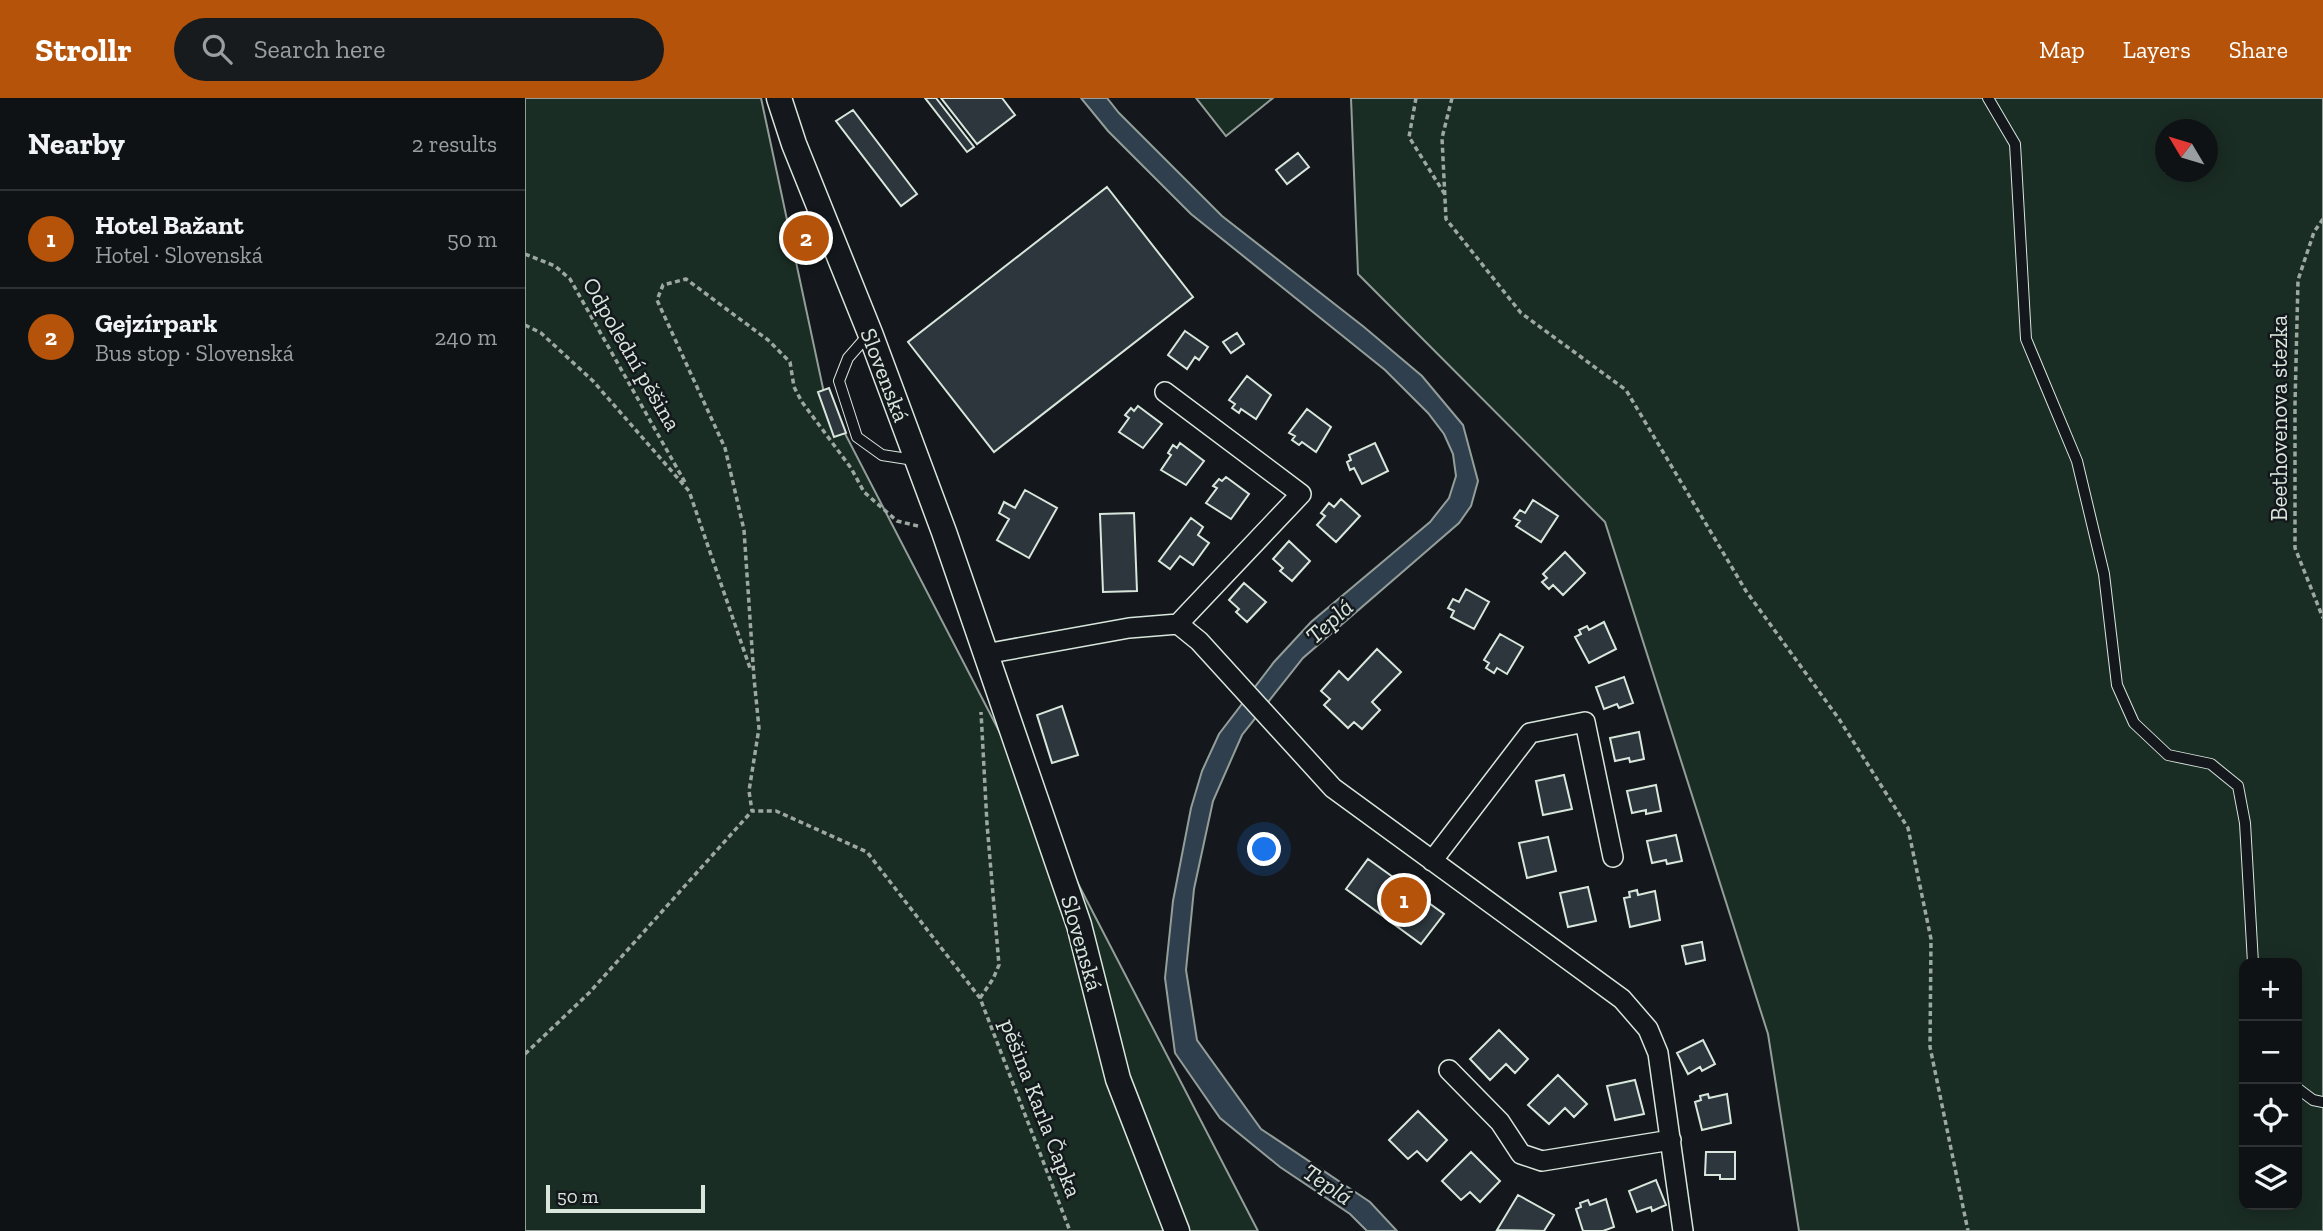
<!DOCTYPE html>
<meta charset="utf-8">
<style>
:root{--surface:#0f1215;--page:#181b1e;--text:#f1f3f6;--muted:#9b9ea0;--line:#2f3234;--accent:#b45309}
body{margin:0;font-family:"Zilla Slab",serif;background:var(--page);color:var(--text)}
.controls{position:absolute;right:21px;bottom:21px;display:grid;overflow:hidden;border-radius:14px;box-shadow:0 4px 18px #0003}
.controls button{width:63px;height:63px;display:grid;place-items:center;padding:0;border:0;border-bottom:2px solid var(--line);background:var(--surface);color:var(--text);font:35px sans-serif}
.compass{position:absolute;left:1630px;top:21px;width:63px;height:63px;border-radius:50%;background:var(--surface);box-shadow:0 4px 18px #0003;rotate:308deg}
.scale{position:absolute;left:21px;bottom:18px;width:159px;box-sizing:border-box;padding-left:7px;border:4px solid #d8e6dc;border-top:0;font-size:19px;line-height:24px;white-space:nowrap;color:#d8e6dc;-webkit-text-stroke:5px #14181c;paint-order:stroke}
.you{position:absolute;left:740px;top:752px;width:24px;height:24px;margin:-18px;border:5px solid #fff;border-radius:50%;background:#1a73e8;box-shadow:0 0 0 10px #1a73e833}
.badge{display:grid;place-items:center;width:46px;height:46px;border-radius:50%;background:var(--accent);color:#fff;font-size:23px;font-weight:700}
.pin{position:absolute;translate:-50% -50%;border:4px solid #fff;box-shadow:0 2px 7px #0006}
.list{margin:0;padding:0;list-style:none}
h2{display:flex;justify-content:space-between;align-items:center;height:91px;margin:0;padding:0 28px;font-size:30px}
h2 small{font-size:23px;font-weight:400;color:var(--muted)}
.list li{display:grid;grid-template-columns:46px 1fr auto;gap:21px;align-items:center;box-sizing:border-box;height:98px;padding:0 28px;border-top:2px solid var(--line)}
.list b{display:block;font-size:26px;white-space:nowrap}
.list p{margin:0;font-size:23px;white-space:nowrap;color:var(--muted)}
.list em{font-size:23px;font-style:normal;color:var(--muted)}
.icon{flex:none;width:38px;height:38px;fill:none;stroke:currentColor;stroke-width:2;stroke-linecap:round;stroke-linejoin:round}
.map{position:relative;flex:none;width:1798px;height:1133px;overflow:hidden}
header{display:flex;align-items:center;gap:42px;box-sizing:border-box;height:98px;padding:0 35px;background:var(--accent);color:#fff}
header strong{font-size:33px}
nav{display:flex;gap:38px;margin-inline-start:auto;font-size:24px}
.search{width:490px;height:63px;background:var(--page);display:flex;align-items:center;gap:18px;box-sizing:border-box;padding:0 24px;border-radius:38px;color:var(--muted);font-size:26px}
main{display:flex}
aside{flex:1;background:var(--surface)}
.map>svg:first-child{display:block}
.green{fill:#1a2d24;stroke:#939e99;stroke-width:2;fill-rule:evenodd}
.water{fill:#2f3f4d;stroke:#939e99;stroke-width:2}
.building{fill:#2c363c;stroke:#d8e6dc;stroke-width:2}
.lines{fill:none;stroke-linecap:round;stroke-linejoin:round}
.service-casing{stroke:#d8e6dc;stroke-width:12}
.minor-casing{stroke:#d8e6dc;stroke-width:22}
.tertiary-casing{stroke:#d8e6dc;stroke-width:27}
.path{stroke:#9da8a2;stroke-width:3.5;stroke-dasharray:5 3.5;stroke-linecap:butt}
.service{stroke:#14181c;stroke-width:10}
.minor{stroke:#14181c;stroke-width:19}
.tertiary{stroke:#14181c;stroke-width:24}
.labels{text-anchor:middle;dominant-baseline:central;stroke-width:5;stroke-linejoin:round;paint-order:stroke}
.street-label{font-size:23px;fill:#d8e6dc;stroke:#14181c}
.water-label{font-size:24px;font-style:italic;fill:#d8e6dc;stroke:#14181c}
</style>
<header>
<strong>Strollr</strong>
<div class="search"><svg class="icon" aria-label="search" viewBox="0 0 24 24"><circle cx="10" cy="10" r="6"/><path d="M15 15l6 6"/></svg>Search here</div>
<nav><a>Map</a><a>Layers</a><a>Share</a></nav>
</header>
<main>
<aside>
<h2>Nearby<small>2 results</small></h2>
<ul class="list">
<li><span class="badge">1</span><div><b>Hotel Bažant</b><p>Hotel · Slovenská</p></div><em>50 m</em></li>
<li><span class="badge">2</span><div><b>Gejzírpark</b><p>Bus stop · Slovenská</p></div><em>240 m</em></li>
</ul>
</aside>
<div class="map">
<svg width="1798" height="1133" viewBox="0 0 1798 1133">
<rect width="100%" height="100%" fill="#14181c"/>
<!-- green -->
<path class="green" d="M 0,0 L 236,0 L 299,295 L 733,1133 L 0,1133 Z
M 671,0 L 748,0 L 701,38 Z
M 826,0 L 1798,0 L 1798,1133 L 1274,1133 L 1243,936 L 1080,424 L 833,176 ZM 1640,32 L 1682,32 L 1682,74 L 1640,74 ZM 1719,865 L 1772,865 L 1772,1107 L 1719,1107 Z"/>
<!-- water -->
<path class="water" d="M 556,0 L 582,0 L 594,15 L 697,118 L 839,229 L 897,278 L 938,327 L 953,383 L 946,408 L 934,425 L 778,560 L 717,637 L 688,703 L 669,791 L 661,872 L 672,942 L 736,1031 L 845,1104 L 872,1133 L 842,1133 L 825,1116 L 755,1069 L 695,1020 L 650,955 L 640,880 L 648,803 L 666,710 L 677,673 L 694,636 L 749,564 L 786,524 L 905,424 L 924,400 L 931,378 L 928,356 L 919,336 L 903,315 L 860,272 L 666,116 L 583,33 Z"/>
<!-- building -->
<path class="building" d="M 400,0 L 411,0 L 449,49 L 442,54 Z
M 416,0 L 477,0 L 490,17 L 452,46 Z
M 328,12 L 392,96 L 376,108 L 311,23 Z
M 773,55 L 784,69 L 762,86 L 751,72 Z
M 582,89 L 668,199 L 469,354 L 383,244 Z
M 660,233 L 683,249 L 674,262 L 670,259 L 662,271 L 643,257 Z
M 712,235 L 719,246 L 706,255 L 698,244 Z
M 722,278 L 746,297 L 731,321 L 716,311 L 714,315 L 707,310 L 710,306 L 704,302 Z
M 304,290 L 321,335 L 309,339 L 293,294 Z
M 613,308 L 637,326 L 618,350 L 594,334 L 604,320 L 600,317 L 606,310 L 609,313 Z
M 782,311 L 806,329 L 791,354 L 777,344 L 774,347 L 767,342 L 770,338 L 764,335 Z
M 655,345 L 679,363 L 661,387 L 636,372 L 646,357 L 643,355 L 648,347 L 652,350 Z
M 850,345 L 863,373 L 837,386 L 829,370 L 825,372 L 822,364 L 826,362 L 824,357 Z
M 701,379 L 724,396 L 706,421 L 681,405 L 692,390 L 688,388 L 694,381 L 697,383 Z
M 500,392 L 532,410 L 504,460 L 472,442 L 484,421 L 474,415 L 479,404 L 490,410 Z
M 816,401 L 835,418 L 811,444 L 792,427 L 800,418 L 796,415 L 804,405 L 809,409 Z
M 1008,402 L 1033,418 L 1016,444 L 991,428 L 995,423 L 989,420 L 995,412 L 1000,415 Z
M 609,415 L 612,493 L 578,494 L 575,416 Z
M 666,420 L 678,429 L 673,437 L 684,445 L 668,467 L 655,458 L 645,471 L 634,463 Z
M 764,443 L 785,463 L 767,483 L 755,473 L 758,470 L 748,461 Z
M 1040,454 L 1060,475 L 1038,497 L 1028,487 L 1024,491 L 1017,484 L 1022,480 L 1018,476 Z
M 719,485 L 741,504 L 722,524 L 711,514 L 714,511 L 704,502 Z
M 941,491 L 964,504 L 949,531 L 926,519 L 929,513 L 923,510 L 928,501 L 934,504 Z
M 1079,524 L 1091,551 L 1064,565 L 1050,539 L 1056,536 L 1054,532 L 1062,528 L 1064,532 Z
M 975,536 L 998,549 L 982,576 L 972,570 L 969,575 L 961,570 L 964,565 L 959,562 Z
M 852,551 L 876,574 L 847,604 L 855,612 L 837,631 L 829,624 L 823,630 L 799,607 L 805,601 L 796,593 L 814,573 L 823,582 Z
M 1099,579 L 1108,605 L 1094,610 L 1092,606 L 1079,611 L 1071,589 Z
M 537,608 L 553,657 L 527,665 L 512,617 Z
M 1114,634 L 1119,661 L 1105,664 L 1104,660 L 1090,663 L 1085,640 Z
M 1039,677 L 1047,711 L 1018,717 L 1011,683 Z
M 1131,687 L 1136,713 L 1121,716 L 1121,712 L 1107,715 L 1102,693 Z
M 1151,737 L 1157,763 L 1142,766 L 1141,762 L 1127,765 L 1122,743 Z
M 1023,739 L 1031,773 L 1002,780 L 994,745 Z
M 843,761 L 919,816 L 896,846 L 821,791 Z
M 1063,789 L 1071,823 L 1043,829 L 1035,795 Z
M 1112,792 L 1113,797 L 1130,793 L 1135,822 L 1105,829 L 1099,800 L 1105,799 L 1104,794 Z
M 1177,844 L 1180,862 L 1161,866 L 1157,848 Z
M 974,932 L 1003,961 L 990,975 L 981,966 L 965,982 L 945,961 Z
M 1178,942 L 1190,966 L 1177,973 L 1175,969 L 1163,976 L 1152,955 Z
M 1033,977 L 1062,1006 L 1049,1019 L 1040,1010 L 1024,1026 L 1003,1007 Z
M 1110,982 L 1119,1016 L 1090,1022 L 1082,988 Z
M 1183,996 L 1184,1000 L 1202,996 L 1206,1025 L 1177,1032 L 1170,1004 L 1176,1002 L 1175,998 Z
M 893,1013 L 922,1042 L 902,1063 L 892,1053 L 883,1061 L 864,1042 Z
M 946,1054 L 975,1083 L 955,1104 L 945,1094 L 936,1102 L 917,1083 Z
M 1181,1054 L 1210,1054 L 1210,1081 L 1195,1081 L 1195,1077 L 1180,1077 Z
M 1131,1082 L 1141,1107 L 1127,1113 L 1126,1109 L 1112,1114 L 1104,1093 Z
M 993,1097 L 1029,1117 L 1019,1133 L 972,1132 Z
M 1081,1101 L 1089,1129 L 1078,1133 L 1058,1133 L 1051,1111 L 1056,1109 L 1055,1105 L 1063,1102 L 1065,1107 Z"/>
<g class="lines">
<defs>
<path id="service" d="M 1463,0 L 1490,46 L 1501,241 L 1552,363 L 1579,476 L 1592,587 L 1609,625 L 1643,657 L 1686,666 L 1713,688 L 1720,725 L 1728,865
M 344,236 L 323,260 L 314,283 L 332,339 L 357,357 L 389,362
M 1772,990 L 1788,1002 L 1798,1004"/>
<path id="minor" d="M 640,294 L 776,396 L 653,526
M 460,556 L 604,530 L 653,526 L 674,543 L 808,690 L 1097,901 L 1123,931 L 1133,955 L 1158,1133
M 907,763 L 1005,635 L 1060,624 L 1088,759
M 924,972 L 975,1024 L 996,1056 L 1017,1063 L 1146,1042"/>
<path id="tertiary" d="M 254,0 L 269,46 L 345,235 L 419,434 L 554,827 L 593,981 L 652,1133"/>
</defs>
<!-- service casing -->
<use href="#service" class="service-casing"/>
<!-- minor casing -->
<use href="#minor" class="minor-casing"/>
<!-- tertiary casing -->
<use href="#tertiary" class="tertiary-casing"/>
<!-- path -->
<path class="path" d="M 891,0 L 884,39 L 919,95
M 927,0 L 917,40 L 921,121 L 996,215 L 1101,292 L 1221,493 L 1314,621 L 1383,730 L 1406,841 L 1405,949 L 1443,1133
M 1798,121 L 1789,134 L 1773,182 L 1770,306 L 1770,450 L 1798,520
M 0,156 L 30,168 L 45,181 L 161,386
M 0,227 L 16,235 L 68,283 L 164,393 L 226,573
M 393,428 L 372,423 L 339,394 L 326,370 L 277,304 L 269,289 L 265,264 L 243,242 L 161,181 L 138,187 L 132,202 L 200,350 L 219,432 L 229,580 L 234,630 L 224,693 L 227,713 L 251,713 L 342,754 L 455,900 L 545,1133
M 455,900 L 468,881 L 474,867 L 462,726 L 456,614
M 0,956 L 64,895 L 227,713"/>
<!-- service -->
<use href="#service" class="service"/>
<!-- minor -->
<use href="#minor" class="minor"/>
<!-- tertiary -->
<use href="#tertiary" class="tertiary"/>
</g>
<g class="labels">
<!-- street labels -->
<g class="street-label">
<text transform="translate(107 256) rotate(60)">Odpolední pěšina</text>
<text transform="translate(360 277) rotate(69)">Slovenská</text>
<text transform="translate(1754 320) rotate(-90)">Beethovenova stezka</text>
<text transform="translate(557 845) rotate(74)">Slovenská</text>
<text transform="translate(516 1010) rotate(69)">pěšina Karla Čapka</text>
</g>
<!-- water labels -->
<g class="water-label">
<text transform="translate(804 523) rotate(-42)">Teplá</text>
<text transform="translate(803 1086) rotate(34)">Teplá</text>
</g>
</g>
</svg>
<div class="controls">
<button>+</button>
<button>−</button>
<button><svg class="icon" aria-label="locate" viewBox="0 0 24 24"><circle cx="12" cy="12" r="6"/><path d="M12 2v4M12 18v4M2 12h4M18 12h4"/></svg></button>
<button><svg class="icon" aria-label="layers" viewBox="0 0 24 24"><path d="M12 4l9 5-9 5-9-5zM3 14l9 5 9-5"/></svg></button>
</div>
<svg class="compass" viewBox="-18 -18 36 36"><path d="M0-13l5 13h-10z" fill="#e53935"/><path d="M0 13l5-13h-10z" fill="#9b9ea0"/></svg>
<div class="scale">50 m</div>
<div class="you"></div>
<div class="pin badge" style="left:879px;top:802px">1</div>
<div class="pin badge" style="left:281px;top:140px">2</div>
</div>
</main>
